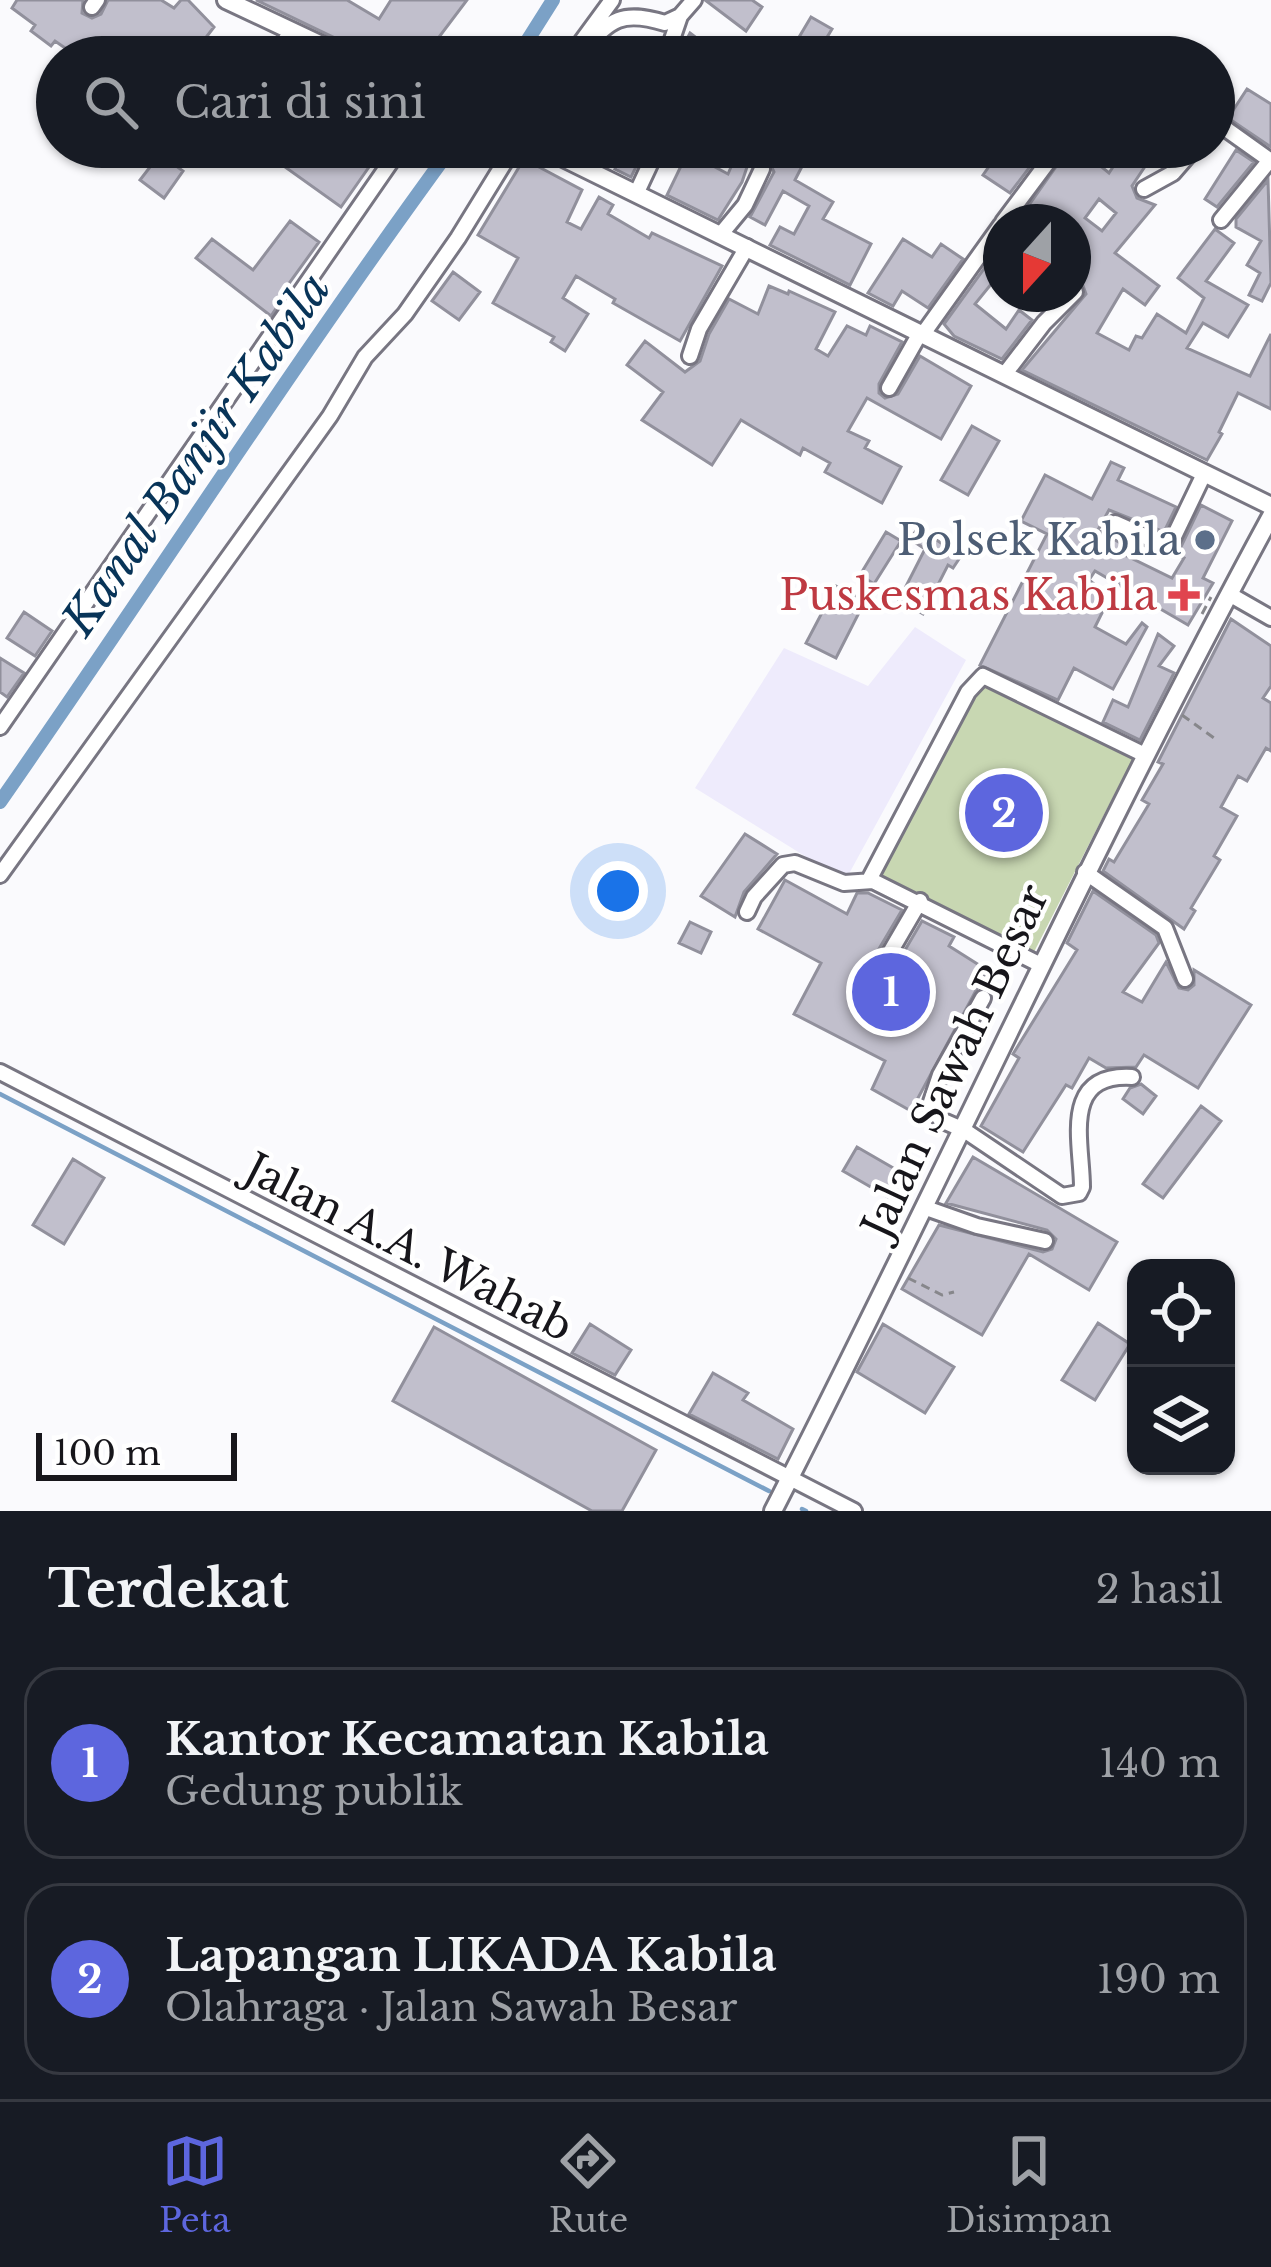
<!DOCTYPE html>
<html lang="id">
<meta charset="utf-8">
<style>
:root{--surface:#171b24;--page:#242831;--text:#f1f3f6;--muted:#9ea1a6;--line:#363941;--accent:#5d66de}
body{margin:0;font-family:"Libre Baskerville",serif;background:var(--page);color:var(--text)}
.controls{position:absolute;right:36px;bottom:36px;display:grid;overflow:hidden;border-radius:24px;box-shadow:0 3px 9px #0004}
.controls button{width:108px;height:108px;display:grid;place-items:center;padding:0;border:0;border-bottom:3px solid var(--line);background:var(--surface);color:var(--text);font:60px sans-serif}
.compass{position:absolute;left:983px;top:204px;width:108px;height:108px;border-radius:50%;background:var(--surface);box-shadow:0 3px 9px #0004;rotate:201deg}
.scale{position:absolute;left:36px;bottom:30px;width:201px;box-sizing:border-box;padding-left:12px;border:6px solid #17161b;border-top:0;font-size:33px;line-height:42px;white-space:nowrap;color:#17161b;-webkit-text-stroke:9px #fff;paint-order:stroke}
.you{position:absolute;left:618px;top:891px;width:42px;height:42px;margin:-30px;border:9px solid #fff;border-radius:50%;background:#1a73e8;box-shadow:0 0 0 18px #1a73e833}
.badge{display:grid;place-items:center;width:78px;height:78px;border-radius:50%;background:var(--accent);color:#fff;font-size:39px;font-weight:700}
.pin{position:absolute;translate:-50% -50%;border:6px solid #fff;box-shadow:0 3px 12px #0006}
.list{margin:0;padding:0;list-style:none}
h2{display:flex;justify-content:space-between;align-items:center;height:156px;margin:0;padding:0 48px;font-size:51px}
h2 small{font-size:39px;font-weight:400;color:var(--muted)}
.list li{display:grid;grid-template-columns:78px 1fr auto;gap:36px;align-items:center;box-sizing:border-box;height:192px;margin:0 24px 24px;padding:0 24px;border:3px solid var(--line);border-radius:36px}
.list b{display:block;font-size:45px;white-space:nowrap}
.list p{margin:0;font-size:39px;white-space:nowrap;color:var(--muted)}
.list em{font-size:39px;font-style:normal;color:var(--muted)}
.icon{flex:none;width:66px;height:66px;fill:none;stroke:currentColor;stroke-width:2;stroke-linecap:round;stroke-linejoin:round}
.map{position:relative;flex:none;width:1271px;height:1511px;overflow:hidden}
.search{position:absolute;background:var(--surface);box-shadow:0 3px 9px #0004;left:36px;right:36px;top:36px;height:132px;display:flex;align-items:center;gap:30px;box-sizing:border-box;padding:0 42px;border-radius:66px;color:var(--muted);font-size:45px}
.sheet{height:588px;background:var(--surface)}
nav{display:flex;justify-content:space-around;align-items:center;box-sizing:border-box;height:168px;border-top:3px solid var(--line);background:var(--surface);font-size:33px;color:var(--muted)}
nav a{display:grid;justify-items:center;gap:6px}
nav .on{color:var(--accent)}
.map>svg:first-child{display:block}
.built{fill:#eeebfc}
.green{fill:#c8d7b2}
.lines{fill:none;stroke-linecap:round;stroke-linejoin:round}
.stream{stroke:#7ba1c6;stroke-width:4.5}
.canal{stroke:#7ba1c6;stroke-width:14}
.building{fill:#c1bfcc;stroke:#91909c;stroke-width:3;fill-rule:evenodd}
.minor-casing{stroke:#787682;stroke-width:20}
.major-casing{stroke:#787682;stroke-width:22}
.path{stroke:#87878b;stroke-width:3;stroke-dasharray:9 6;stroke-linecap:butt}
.minor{stroke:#fff;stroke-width:14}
.major{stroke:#fff;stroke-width:16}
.service-dot{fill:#5c6f8a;stroke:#fff;stroke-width:4.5}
.health-dot{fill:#e0444e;stroke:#fff;stroke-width:4.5}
.labels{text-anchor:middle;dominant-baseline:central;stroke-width:9;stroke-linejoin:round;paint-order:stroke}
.service-label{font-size:42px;fill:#4e5e75;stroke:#fff;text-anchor:end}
.health-label{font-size:42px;fill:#be3a42;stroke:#fff;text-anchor:end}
.street-label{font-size:42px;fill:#17161b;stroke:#fff}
.water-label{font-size:45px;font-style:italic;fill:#083458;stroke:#fff}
</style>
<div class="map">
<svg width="1271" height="1511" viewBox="0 0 1271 1511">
<rect width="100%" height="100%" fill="#fafafd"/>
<!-- built -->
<path class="built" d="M 915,627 L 966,660 L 845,881 L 695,788 L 784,648 L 868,686 Z"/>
<!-- green -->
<path class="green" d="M 974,678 L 1135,754 L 1032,956 L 870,871 Z"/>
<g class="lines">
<!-- stream -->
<path class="stream" d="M 0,1094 L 769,1491
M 802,1509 L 806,1511"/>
<!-- canal -->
<path class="canal" d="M 517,57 L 553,0
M 0,802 C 152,584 295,361 452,147"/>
</g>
<!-- building -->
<path class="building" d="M 17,0 L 83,0 L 82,13 L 92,18 L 101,14 L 108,0 L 161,0 L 174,8 L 181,0 L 188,0 L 214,27 L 191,57 L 102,57 L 95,52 L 91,57 L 78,57 L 55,41 L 51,46 L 31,31 L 35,25 L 12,8 Z
M 256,0 L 347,0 L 379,19 L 391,0 L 467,0 L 424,57 L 405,57 L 390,48 L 387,53 L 362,38 L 356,48 Z
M 705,0 L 752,0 L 762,7 L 746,31 Z
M 811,17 L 832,29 L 815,57 L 764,57 L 773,43 L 789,54 Z
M 690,33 L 721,57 L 678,57 Z
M 1247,89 L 1271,104 L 1271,147 L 1228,118 Z
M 299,147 L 319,147 L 332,156 L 336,150 L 344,155 L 349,147 L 383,147 L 341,207 L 285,167 Z
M 607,147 L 631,147 L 643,153 L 631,177 L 615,169 L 622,156 Z
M 669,147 L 711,147 L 704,161 L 728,174 L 738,151 L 731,147 L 812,147 L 795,180 L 833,202 L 823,219 L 871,244 L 850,285 L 770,245 L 780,227 L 794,234 L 809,206 L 783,191 L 765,225 L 750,217 L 774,172 L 768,159 L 750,158 L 742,182 L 718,220 L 667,195 L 683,162 L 667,154 Z
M 986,147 L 1045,147 L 1010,193 L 983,175 L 997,155 Z
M 1070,147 L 1101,147 L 1092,159 L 1109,173 L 1126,147 L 1158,147 L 1132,186 L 1137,198 L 1155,205 L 1115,253 L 1159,286 L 1145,305 L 1123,289 L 1097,333 L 1129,350 L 1136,336 L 1142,338 L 1157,314 L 1186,333 L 1204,298 L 1178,278 L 1215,229 L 1234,243 L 1206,281 L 1248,305 L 1228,337 L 1203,323 L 1187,348 L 1250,376 L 1271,334 L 1271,409 L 1238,393 L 1219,432 L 1222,434 L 1207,460 L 1022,370 L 1086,294 L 1082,283 L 1073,281 L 1073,222 L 1017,222 ZM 1099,199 L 1116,213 L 1102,231 L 1085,218 Z
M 1236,150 L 1254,162 L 1217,207 L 1205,199 Z
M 160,154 L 183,171 L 164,198 L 140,180 Z
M 524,159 L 582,190 L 567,222 L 581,229 L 599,197 L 613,205 L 608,214 L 649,238 L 652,233 L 722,266 L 680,341 L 613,303 L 615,299 L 576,276 L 563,298 L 588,314 L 565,351 L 551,342 L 554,337 L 493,303 L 518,258 L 478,235 Z
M 1268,180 L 1271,283 L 1262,301 L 1249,295 L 1260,273 L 1247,265 L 1261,241 L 1236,227 L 1236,219 Z
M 290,221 L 319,242 L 282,293 L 285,295 L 271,316 L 196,258 L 212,239 L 253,270 Z
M 903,239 L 932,257 L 941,244 L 963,259 L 928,308 L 902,291 L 893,306 L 868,293 Z
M 999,248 L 1001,282 L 996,278 L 975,304 L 1006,329 L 1019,310 L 1032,320 L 1002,359 L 954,336 L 944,324 Z
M 453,272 L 480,292 L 459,320 L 432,301 Z
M 769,286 L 788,294 L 789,291 L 835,312 L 816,349 L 828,356 L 847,326 L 866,335 L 870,326 L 902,342 L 879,384 L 879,393 L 885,398 L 898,394 L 920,356 L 971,386 L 941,439 L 867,398 L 848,431 L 869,441 L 865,448 L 901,467 L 882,503 L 825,472 L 830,463 L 803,448 L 800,455 L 741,420 L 712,465 L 642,420 L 663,392 L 627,365 L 645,341 L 685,372 L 700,361 L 709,334 L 729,299 L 758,314 Z
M 972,426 L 999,441 L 968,495 L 941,480 Z
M 1111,462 L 1124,468 L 1118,480 L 1176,507 L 1164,532 L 1109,510 L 1098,530 L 1129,548 L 1125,555 L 1172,578 L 1184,558 L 1177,555 L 1201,505 L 1232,521 L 1203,578 L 1213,583 L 1188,625 L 1095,571 L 1089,580 L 1110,597 L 1095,627 L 1126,644 L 1142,623 L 1147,627 L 1113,689 L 1074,668 L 1058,700 L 980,665 L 1047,534 L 1021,521 L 1045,475 L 1092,499 Z
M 918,528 L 961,556 L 953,568 L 948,565 L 923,614 L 899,600 L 925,549 L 910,539 Z
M 886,532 L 901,541 L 874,584 L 860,575 Z
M 836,586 L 865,601 L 836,658 L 806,643 Z
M 24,612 L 52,631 L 35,656 L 7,638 Z
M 1231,619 L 1271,646 L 1271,686 L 1263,698 L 1271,703 L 1271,751 L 1266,748 L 1247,781 L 1238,776 L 1221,807 L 1237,816 L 1214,856 L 1220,860 L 1191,908 L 1195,911 L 1184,929 L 1103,871 L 1109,859 L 1114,862 L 1149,804 L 1142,800 L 1163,764 L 1158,762 Z
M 1158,634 L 1174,646 L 1159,666 L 1174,673 L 1140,740 L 1103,722 L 1113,700 L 1128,707 Z
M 0,658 L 24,673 L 7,697 L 0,692 Z
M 745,834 L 777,854 L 744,892 L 735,917 L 701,896 Z
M 785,880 L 847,914 L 857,893 L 868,893 L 902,910 L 854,991 L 854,1001 L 859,1007 L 874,1003 L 922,921 L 954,937 L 949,946 L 987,970 L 911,1111 L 872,1089 L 885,1061 L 794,1014 L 821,963 L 758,929 Z
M 1093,891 L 1156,935 L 1159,943 L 1123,992 L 1142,1002 L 1166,962 L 1179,988 L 1188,990 L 1194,985 L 1194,970 L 1251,1005 L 1198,1088 L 1144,1055 L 1136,1067 L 1106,1068 L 1089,1058 L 1072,1088 L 1066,1085 L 1023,1152 L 981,1126 L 1019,1058 L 1013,1054 L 1077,950 L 1067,943 Z
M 690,922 L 711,932 L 701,953 L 679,943 Z
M 1141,1084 L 1156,1096 L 1143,1114 L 1123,1099 L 1130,1088 Z
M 1201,1106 L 1221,1121 L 1163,1198 L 1143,1184 Z
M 857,1147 L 902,1173 L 888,1197 L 843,1171 Z
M 973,1157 L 1117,1242 L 1089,1290 L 1029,1254 L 982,1335 L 902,1289 L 939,1225 L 1043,1252 L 1052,1249 L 1056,1239 L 1047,1230 L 946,1203 Z
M 73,1159 L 104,1178 L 64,1244 L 33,1225 Z
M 1098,1323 L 1130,1344 L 1095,1400 L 1062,1380 Z
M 590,1324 L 631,1350 L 615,1375 L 572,1353 Z
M 883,1324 L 954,1367 L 925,1413 L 857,1372 Z
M 434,1327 L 656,1450 L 622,1511 L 592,1511 L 393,1401 Z
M 713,1373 L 748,1393 L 743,1400 L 793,1429 L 778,1459 L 689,1414 Z"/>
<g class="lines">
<defs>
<path id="minor" d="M 92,7 L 97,0
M 574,52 L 612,0
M 273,57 L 292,31
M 576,57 C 609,23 616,8 665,23 L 680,16
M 666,57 L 680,16 L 694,0
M 1214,129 L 1226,129 L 1271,161
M 1144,189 L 1173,173 L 1192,151
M 637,192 L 658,147
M 1221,220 L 1270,160
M 1003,222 L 1059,147
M 721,234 L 745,205 L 762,169
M 923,334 L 1001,225
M 690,356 L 699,329 L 747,247
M 1004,375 L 1044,323 L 1075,292
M 889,388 L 920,333
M 1115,523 L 1169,547 L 1204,474
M 1229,594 L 1271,618
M 0,727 L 401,147
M 1085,872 L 1165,928 L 1185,979
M 0,875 L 330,416 L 365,357 L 405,314 L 458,238 L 514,147
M 869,880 L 968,692 L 983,676 L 1145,755
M 747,912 L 754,897 L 783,865 L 795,863 L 844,883 L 873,881 L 1041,965
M 864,997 L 920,901
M 983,998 L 940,1075 L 930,1105 L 941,1120 L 964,1130 L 1062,1196 L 1079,1193 L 1082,1187 C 1082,1143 1060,1073 1132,1077
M 0,1072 L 854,1511
M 926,1208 L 977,1226 L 1045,1241"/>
<path id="major" d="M 226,0 L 347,57
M 541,147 L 1271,506
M 773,1511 C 942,1181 1094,842 1271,516"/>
</defs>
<!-- minor casing -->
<use href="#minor" class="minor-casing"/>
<!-- major casing -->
<use href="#major" class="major-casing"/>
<!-- path -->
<path class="path" d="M 751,147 L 756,157
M 1202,614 L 1211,597
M 1182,715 L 1214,738
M 908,1278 L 942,1295 L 954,1292"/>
<!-- minor -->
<use href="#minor" class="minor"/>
<!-- major -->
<use href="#major" class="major"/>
</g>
<!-- markers -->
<circle class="service-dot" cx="1205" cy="540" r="12"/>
<path class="health-dot" d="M1178 577h12v12h12v12h-12v12h-12v-12h-12v-12h12z"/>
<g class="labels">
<!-- service labels -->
<g class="service-label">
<text x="1181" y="540">Polsek Kabila</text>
</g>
<!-- health labels -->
<g class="health-label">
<text x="1157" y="595">Puskesmas Kabila</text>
</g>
<!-- street labels -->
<g class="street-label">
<text transform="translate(955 1061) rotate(-65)">Jalan Sawah Besar</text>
<text transform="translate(409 1247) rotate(27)">Jalan A.A. Wahab</text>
</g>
<!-- water labels -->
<g class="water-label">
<text transform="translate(196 454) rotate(-55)">Kanal Banjir Kabila</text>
</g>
</g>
</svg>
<div class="controls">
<button><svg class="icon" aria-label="locate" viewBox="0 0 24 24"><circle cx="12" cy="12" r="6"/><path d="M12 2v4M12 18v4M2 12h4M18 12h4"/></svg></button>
<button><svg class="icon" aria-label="layers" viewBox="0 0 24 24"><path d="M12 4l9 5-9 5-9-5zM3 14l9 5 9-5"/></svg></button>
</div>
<svg class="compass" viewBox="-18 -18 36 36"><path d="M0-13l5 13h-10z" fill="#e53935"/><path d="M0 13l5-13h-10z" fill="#9ea1a6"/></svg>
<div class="scale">100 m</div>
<div class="you"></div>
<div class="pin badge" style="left:891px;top:992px">1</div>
<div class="pin badge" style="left:1004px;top:813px">2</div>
<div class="search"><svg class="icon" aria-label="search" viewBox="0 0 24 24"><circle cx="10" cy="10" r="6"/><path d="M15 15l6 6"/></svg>Cari di sini</div>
</div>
<section class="sheet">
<h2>Terdekat<small>2 hasil</small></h2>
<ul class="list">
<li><span class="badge">1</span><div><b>Kantor Kecamatan Kabila</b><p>Gedung publik</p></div><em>140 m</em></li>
<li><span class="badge">2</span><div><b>Lapangan LIKADA Kabila</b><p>Olahraga · Jalan Sawah Besar</p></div><em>190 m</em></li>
</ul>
</section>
<nav>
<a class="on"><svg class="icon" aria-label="map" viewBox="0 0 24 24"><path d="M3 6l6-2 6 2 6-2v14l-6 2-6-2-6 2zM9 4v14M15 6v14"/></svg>Peta</a>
<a><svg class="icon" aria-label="directions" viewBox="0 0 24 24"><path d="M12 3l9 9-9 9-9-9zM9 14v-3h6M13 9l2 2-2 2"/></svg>Rute</a>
<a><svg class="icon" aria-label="saved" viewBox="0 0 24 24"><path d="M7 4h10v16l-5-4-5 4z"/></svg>Disimpan</a>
</nav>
